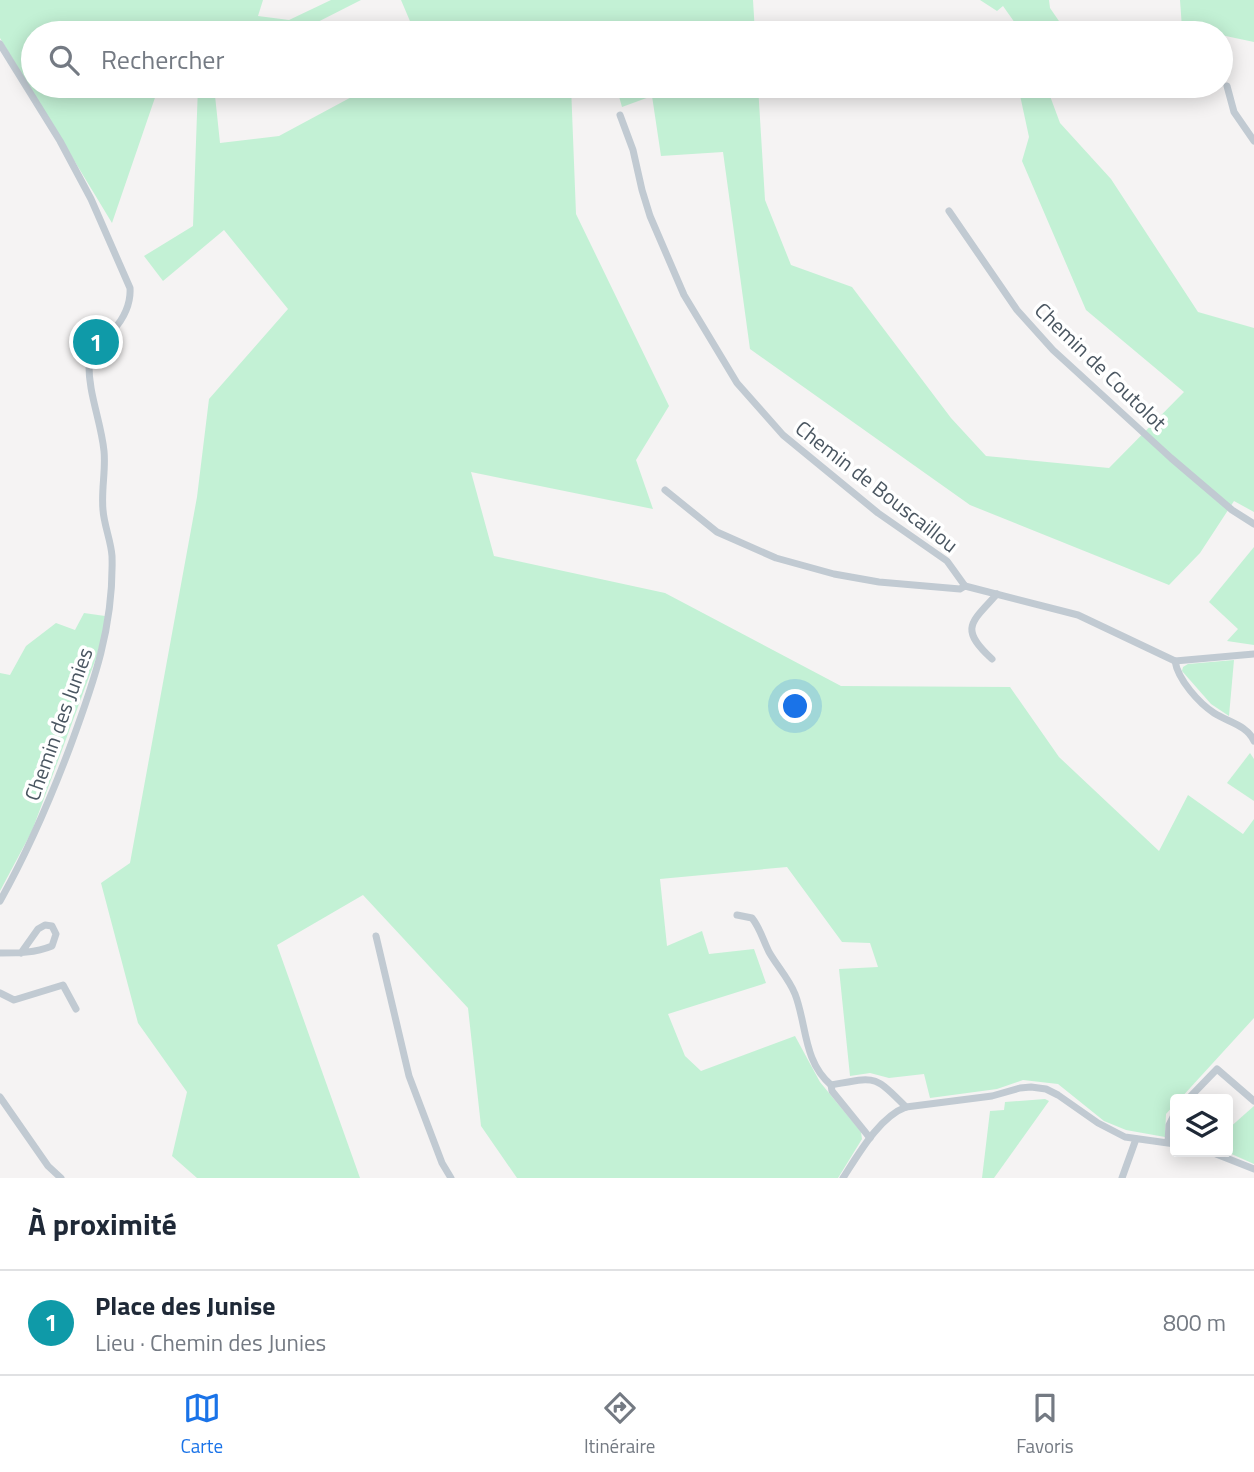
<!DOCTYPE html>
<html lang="fr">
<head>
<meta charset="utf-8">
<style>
	:root { --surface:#fff; --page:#f2f2f3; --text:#1f2937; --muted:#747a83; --line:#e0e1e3; --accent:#1a73e8 }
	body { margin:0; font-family:"Titillium Web",sans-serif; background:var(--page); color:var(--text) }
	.controls { position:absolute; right:21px; bottom:21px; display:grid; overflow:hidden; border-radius:7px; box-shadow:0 4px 18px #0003 }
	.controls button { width:63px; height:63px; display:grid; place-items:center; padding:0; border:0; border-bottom:2px solid var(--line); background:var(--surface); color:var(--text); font:35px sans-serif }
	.you { position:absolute; left:796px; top:707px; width:24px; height:24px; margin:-18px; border:5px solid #fff; border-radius:50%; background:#1a73e8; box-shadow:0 0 0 10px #1a73e833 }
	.badge { display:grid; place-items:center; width:46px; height:46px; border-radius:50%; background:var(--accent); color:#fff; font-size:23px; font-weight:700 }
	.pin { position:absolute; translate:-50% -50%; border:4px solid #fff; box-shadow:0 2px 7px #0006 }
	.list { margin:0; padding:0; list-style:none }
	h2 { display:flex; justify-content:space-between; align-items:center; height:91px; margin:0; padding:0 28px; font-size:30px }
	h2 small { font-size:23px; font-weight:400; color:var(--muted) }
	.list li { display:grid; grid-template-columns:46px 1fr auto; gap:21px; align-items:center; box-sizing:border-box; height:105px; padding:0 28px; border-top:2px solid var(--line) }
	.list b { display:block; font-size:26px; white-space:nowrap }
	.list p { margin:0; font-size:23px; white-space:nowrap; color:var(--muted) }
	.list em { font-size:23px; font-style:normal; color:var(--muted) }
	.icon { flex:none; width:38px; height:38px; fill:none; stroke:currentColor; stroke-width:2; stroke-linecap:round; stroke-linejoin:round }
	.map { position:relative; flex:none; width:1254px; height:1178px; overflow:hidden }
	.search { position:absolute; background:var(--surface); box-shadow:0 4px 18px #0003; left:21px; right:21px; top:21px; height:77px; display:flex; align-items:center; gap:18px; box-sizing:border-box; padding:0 24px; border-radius:38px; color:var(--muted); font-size:26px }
	.sheet { height:196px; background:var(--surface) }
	nav { display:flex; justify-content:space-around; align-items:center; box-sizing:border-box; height:98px; border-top:2px solid var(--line); background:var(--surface); font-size:19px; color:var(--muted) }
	nav a { display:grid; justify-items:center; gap:4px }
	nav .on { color:var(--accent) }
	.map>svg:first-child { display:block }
	.green { fill:#c3f1d5 }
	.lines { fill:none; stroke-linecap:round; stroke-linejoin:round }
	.minor { stroke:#c1cad2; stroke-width:7 }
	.labels { text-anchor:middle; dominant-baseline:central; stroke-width:7; stroke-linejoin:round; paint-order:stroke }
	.street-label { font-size:21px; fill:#4a5661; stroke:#fff }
</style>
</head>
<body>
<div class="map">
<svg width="1254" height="1178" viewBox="0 0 1254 1178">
	<rect width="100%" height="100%" fill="#f5f3f3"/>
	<!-- green -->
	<g class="green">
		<path d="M0,0h263l-5,16 31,4 42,-20h30l-65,33h-111l-6,-4 -2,4h-144v53h126l-47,137 -112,-185z"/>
		<path d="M401,0h352l2,33h-193l-19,-9 4,9h-132z"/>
		<path d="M980,0h69l1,8 11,16 -3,9h-38v-3l-17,-24 -6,5z"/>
		<path d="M1180,0h74v42l-33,-7v-2l-39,-5z"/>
		<path d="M198,86h16l6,57 59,-7 93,-50h199l5,128 93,192 -33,54 17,49 -182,-37 23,84 171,37 176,93 169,1 49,70 100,94 29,-56 55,39 11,-15v199l-74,81h-5v5l-9,10 -1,23 -39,-7 -22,-9 -46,-37 -35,-4 -26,9 -67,9 -6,-24 -35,4 -19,-5 -20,3 -11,-107 39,-2 -8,-24 -28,-1 -55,-75 -127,12 7,67 35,-15 7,23 45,-5 12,34 -98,31 17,42 16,15 94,-35 25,46 41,50 1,7 -24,39h-321l-36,-52 -13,-118 -105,-113 -86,50 83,233h-163l-25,-22 15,-64 -49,-69 -37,-140 29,-20 67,-366 12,-98 79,-90 -64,-79 -61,51 -19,-25 49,-30z"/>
		<path d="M616,86h142l7,114 26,65 61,22 99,131 35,38 123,12 75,-76 -98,-82 -64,-149 7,-24 -11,-51h31l1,10 10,27 51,56 87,133 56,16v184l-20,-11 -34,52 -31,32 -199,-80 -220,-156 -27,-197 -62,4 -9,-60 -30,11z"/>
		<path d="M1254,547v98l-27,-4 11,-12 -29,-27z"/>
		<path d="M84,613l21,3 -3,26 -70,189 -32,60v-218l10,2 16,-29 30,-23 19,7z"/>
		<path d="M1234,660l-5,56 -18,-12 -29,-33 1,-4 5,-3z"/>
		<path d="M1250,753l4,6v42l-27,-18z"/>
		<path d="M1045,1099l4,2 -55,77h-12l8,-67 14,-1 1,-8z"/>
		<path d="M1254,1106v58l-27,-12 1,-23z"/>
	</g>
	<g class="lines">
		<!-- minor -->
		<g class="minor">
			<path d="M0,44l60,97 31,58 39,89c1,15 -6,31 -17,42 -11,13 -23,10 -24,32 -1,31 12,59 15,89 2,19 -3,39 -1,59 1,15 8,31 9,46 2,70 -18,126 -42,191 -20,53 -42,104 -70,154"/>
			<path d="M1227,86l7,26 20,29"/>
			<path d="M620,115l13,35 9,40 8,26 34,79 53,88 46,52 95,78 69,48 18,25"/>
			<path d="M949,211l68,99 36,40 118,108 61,52 22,14"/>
			<path d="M665,490l52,42 59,26 58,16 45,8 81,7 5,-3 113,29 97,46 79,-7"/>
			<path d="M992,659c-34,-31 -20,-37 5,-65"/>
			<path d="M1175,661c3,19 24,42 39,52 14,9 33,12 40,28"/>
			<path d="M737,915l15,3c8,10 11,22 17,34 8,14 20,27 26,42 12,31 8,67 36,91l1,6 38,47"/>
			<path d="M376,936l33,140 33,87 9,15"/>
			<path d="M0,953c18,0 35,0 52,-7l4,-12 -4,-8 -7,-1 -7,4 -17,24"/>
			<path d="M0,993l14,7 49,-15 13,24"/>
			<path d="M831,1085c45,-8 42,-11 75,22"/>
			<path d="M0,1097l48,69 13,12"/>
			<path d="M1188,1099l29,-30 37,32"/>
			<path d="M1168,1142l1,-17 6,-12"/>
			<path d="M1211,1152l43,17"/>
			<path d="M843,1178c15,-23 36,-61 63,-71l86,-11 28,-8 11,-1 15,2 12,6 40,28 27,14 50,7"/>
			<path d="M1122,1178l14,-39"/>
		</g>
	</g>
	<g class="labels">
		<!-- street labels -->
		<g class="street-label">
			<text transform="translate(1101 366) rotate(44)">Chemin de Coutolot</text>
			<text transform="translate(877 486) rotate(38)">Chemin de Bouscaillou</text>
			<text transform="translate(58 724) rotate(-70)">Chemin des Junies</text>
		</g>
	</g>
</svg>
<div class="controls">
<button><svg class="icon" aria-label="layers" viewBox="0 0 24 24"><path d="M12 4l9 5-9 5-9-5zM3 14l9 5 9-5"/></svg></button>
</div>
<div class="you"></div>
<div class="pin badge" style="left:96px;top:342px;background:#0f9aa8">1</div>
<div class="search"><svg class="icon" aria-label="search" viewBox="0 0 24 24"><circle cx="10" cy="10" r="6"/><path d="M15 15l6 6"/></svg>Rechercher</div>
</div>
<section class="sheet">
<h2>À proximité<small></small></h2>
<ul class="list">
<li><span class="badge" style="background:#0f9aa8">1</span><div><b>Place des Junise</b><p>Lieu · Chemin des Junies</p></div><em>800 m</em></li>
</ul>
</section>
<nav>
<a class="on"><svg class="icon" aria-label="map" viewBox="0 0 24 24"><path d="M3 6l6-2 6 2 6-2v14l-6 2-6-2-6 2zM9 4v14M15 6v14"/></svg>Carte</a>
<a><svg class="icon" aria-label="directions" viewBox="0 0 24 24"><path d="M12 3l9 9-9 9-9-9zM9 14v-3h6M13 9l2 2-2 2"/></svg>Itinéraire</a>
<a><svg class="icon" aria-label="saved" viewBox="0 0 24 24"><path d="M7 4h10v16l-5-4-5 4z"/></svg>Favoris</a>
</nav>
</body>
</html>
